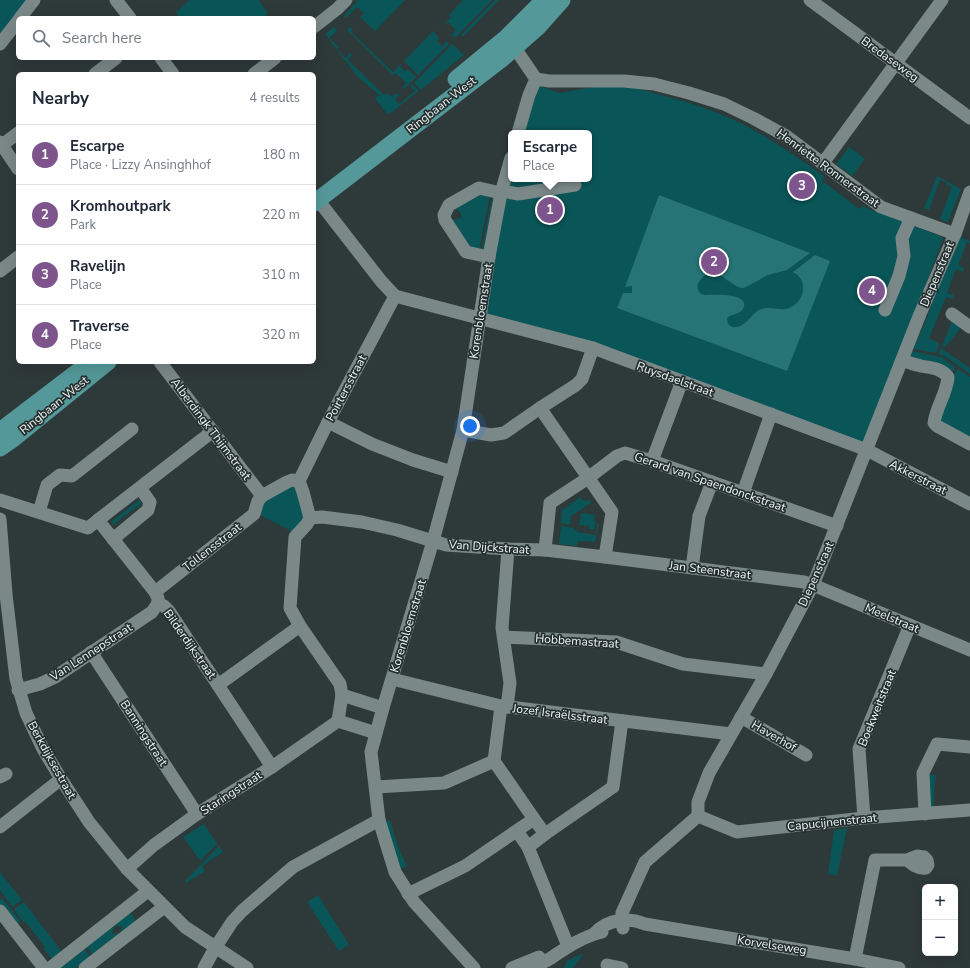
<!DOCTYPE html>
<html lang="en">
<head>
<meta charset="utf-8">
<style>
	:root { --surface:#fff; --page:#f2f2f3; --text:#1f2937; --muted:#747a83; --line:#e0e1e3; --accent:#7d558c }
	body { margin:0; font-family:"Nunito Sans",sans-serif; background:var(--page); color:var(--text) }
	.controls { position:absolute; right:12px; bottom:12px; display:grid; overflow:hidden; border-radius:6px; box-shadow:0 4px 16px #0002 }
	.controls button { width:36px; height:36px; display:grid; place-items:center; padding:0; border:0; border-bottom:1px solid var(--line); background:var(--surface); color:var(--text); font:20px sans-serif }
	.you { position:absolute; left:470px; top:426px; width:14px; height:14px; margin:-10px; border:3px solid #fff; border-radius:50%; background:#1a73e8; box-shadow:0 0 0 6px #1a73e833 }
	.badge { display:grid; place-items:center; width:26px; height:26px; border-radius:50%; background:var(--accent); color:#fff; font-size:13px; font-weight:700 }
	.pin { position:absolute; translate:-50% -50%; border:2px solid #fff; box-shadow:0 1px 4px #0006 }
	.popup { position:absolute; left:508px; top:130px; width:84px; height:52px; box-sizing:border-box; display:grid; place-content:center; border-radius:6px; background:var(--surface); filter:drop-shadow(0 1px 3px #0005); font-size:13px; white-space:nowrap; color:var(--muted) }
	.popup b { font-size:15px; color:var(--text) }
	.popup::after { content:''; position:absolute; left:50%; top:100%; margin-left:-8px; border:8px solid transparent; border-top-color:var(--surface) }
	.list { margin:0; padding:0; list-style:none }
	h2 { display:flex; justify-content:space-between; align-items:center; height:52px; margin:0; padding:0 16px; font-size:17px }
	h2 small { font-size:13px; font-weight:400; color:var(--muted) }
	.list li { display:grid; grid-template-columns:26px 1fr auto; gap:12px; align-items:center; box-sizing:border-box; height:60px; padding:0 16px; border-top:1px solid var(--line) }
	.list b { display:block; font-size:15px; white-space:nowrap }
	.list p { margin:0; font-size:13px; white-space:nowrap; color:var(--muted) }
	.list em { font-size:13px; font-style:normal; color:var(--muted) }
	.icon { flex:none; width:22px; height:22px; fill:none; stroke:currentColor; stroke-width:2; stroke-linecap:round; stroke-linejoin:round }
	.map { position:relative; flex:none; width:970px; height:968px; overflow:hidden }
	.search { position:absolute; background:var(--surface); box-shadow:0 4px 16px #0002; left:16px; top:16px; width:300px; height:44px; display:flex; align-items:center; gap:10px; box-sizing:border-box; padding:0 14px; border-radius:6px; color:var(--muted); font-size:15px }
	.panel { position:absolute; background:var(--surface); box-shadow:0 4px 16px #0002; left:16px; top:72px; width:300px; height:292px; border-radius:6px }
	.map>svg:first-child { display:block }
	.green { fill:#0a5557 }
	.water { fill:#267476 }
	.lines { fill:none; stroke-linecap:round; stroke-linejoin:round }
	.minor { stroke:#7b8888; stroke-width:13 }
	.major { stroke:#549899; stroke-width:17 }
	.labels { text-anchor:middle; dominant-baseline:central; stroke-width:3.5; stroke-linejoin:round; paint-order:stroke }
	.street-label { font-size:12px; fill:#eff6f6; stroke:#242f2f }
</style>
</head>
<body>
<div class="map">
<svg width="970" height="968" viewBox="0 0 970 968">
	<rect width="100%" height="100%" fill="#2e3939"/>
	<!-- green -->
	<g class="green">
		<path d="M0,0h29l-29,39z"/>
		<path d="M190,0h69l9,14 -5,4h-83l-4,-6z"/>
		<path d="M358,0h47l-30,31 -15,-14 4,-4 -7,-6 -11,11 -2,-2z"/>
		<path d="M463,0h29l-37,38 -3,-3 4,-5 -8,-8 -5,4 8,-9 -2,-2z"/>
		<path d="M495,0h4l-36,37 -2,-2z"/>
		<path d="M334,27l3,4 -8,7 10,9 -2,2 9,9 4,-5 2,2 -4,5 36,35 3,-2 5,4 4,-4 3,2 -4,5 4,4 16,-13 -5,-5 2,-2 7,7 -31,24 -13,-17 4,-3 -22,-19 -32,-42z"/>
		<path d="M350,27l3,3 -2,2 42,40 8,-8 1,1 -2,2 5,4 3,-2 8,8 -12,12 -2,-1 4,-5 -10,-10 -3,2 -46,-45z"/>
		<path d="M433,31l6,7 -2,3 5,5 5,-5 2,3 -31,31 -14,-14z"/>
		<path d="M452,44l12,11 -43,35 -7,-7z"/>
		<path d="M616,83c37,10 74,18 109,33 36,15 67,38 99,60l-3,10 3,-4 35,27 4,-3 10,5 22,7 47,19 1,2 -79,207 -379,-133 11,-77 15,-57h78v-46h-68l16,-48 22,8z"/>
		<path d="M849,147l16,12 -13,17 -16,-12z"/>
		<path d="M937,176l24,13 -13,33 -8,-3 12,-32 -6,-2 1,-2 -7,-3 -11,30 -5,-2z"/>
		<path d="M479,192l11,3 -11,55 -11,-2 -16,-28 6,-1 4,-2 -2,-5 -5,-4z"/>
		<path d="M493,194l1,2 -9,52 -4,4z"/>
		<path d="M957,236l13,5v2l-3,-1 -9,23 6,3 -1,4 -7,-3 -9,24 7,2 -2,4 -6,-2 -17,41 11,6 -4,9 -23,-4 11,-24z"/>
		<path d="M953,318l10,7 -15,19h-1l-3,4 -2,-2z"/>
		<path d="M941,348l29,20v6l-24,-17 -7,-3z"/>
		<path d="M912,351l29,6 14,10 -3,6 -43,-14z"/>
		<path d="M958,369l12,8v63l-32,-21 15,-43z"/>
		<path d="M289,486h6l9,33 -11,13 -31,-16 -2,-2v-9z"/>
		<path d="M582,496l-1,4 6,1 1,-3 3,5 -20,13 -1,9 -9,-2 1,-13z"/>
		<path d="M139,500l3,3 -29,22 -2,-3z"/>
		<path d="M581,513l14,2 -1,6h2l-2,9 -5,-1v-3l-10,-1z"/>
		<path d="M597,524h2l-4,18 -17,-1 -1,5 -18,-2 2,-18 13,2v2h3v2l19,3z"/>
		<path d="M928,774l8,1 -2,15v17l-4,1z"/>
		<path d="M390,820l8,27 9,19 -7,3 -15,-47z"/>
		<path d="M204,824l13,20 -17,17 -17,-24z"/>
		<path d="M847,828l-10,48 -9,-2 6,-44z"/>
		<path d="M219,846l4,6 -21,14 3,5 -19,12 -1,-2z"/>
		<path d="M0,872l22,28 -10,7 -12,-17z"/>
		<path d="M318,895l31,50 -10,6 -32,-49z"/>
		<path d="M2,898l18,23 -5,5 -15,-19v-7z"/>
		<path d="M24,902l38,50 -10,7 -9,-11 2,-1 -20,-26 -2,1 -9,-13z"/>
		<path d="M130,912l7,10 -16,12 -1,-1 2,-7h-7l-1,-1z"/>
		<path d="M113,925l1,2 -2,7 7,-1 1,2 -27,20 -7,-9z"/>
		<path d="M84,948l6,9 -14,11h-19z"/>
		<path d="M581,954l2,1 -10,13h-9l3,-7z"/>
	</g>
	<!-- water -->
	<path class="water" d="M659,195l151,58 -23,17 -19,5 -24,13c-15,0 -30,-30 -45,-6 -3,5 -1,9 2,12l4,1c6,0 47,-3 38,14 -3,5 -12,5 -16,9l1,6 4,3c13,2 17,-11 27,-17 10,-5 21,2 30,-2 16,-6 20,-28 4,-36l22,-17 15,6 -43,110 -170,-63 6,-15h9v-7l-7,1z"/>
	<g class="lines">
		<!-- minor -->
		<g class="minor">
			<path d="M116,0l14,18"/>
			<path d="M810,0l160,118"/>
			<path d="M20,18l14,-18"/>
			<path d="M314,27l23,-18 9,-9"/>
			<path d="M510,41l26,38"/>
			<path d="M0,44l18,-23"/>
			<path d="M161,58l12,16"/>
			<path d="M95,74l21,-16"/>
			<path d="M254,74l21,-16"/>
			<path d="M536,79l13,2h75l30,3 35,9 35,11 29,14 33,18 95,71 74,27"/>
			<path d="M518,133l11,-38 7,-16"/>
			<path d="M0,142l18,27"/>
			<path d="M2,145l16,-12"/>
			<path d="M823,163l119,-163"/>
			<path d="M502,191l16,3 57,-9"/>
			<path d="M318,200l63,81 14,15 198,52 274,102 103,54"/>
			<path d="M489,257l-23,-5 -21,-32 -1,-5 5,-10 30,-17 22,5"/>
			<path d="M0,271l18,-14"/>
			<path d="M885,310l14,-34 5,-20 -2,-18 9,-20"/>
			<path d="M952,314l18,13"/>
			<path d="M902,360c6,2 13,5 19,6 10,2 20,2 27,11 -1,16 -12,30 -14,46l3,3 33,18"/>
			<path d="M160,362l102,134"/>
			<path d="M540,408l72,104 -7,45"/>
			<path d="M328,422l44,22 41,16 39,12"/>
			<path d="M463,430l28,5 13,-2 36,-25 36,-23 6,-6 11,-31"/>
			<path d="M652,461l30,-80"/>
			<path d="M299,481l29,-59 67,-126"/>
			<path d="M743,493l28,-79"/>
			<path d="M0,500l88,28 10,-8 57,72 3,6v5"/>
			<path d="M39,512l8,-27 13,-10 12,1 60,-47"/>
			<path d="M310,518l-3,6 -12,13 -5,71 10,18 40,58 2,11 41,13"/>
			<path d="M310,518l12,-1 40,5 35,8 49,15 62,4 37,1"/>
			<path d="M0,519l6,75 10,85 10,34 17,36 18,30 28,43 38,47 58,58 62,41"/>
			<path d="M98,520l115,-89"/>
			<path d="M837,526l-185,-65 -27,-8 -8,3 -29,22 -38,25 -5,47 60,7 199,25 9,3 157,65"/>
			<path d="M113,539l35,-29 2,-8 -10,-14"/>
			<path d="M692,568l7,-52 13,-34"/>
			<path d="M155,592l99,-78 4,-13 4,-5 25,-14 5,-2 7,1 4,11 7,26"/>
			<path d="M158,603l6,3 5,5 103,156"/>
			<path d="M504,637l112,5 67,22 83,10"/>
			<path d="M91,652l106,162"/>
			<path d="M392,679l109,27 230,28"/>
			<path d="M218,685l82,-59"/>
			<path d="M18,690l22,-6 15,-7 97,-65 6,-9"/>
			<path d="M501,706l-7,55 40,58"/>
			<path d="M507,707l3,-24 -8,-55 6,-79"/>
			<path d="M741,717l65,38"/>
			<path d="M338,721l38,12"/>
			<path d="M0,777l6,-3"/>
			<path d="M376,787l68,-4 50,-22"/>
			<path d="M925,814l-2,-41 14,-29 33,3"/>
			<path d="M698,816l39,16 127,-14 106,-8"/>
			<path d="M864,818l-5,-69 51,-124"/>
			<path d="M0,827l61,-48"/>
			<path d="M545,834l68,-47 9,-66"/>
			<path d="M528,847l40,99"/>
			<path d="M127,869l27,-24 43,-31 75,-47 66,-46 4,-26"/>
			<path d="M408,894l57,-28 69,-47 11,15 -17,13 -11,-16"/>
			<path d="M0,911l44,57"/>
			<path d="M623,928l-1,-15 23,-51 53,-46v-14l11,-29 57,-99 47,-89 107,-271 35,-80 15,-42"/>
			<path d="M594,934c13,-15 33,-17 51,-10l210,35 44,9"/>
			<path d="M855,959l20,-99h32l10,-4 7,1 3,3 1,5 -2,3c-8,1 -13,-3 -19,-8"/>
			<path d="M607,965l15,3"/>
			<path d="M50,968l98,-77"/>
			<path d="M85,968l79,-61"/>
			<path d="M204,968l11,-20 17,-26 10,-11 51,-44 86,-47"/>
			<path d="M474,968l-60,-66 -19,-30 -16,-52 -8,-68 12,-44 50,-167 30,-111 26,-173 12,-64 10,-35"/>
			<path d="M512,968l27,-11"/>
			<path d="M531,968c6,-3 14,-6 20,-10 16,-11 31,-21 51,-26"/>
		</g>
		<!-- major -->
		<g class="major">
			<path d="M456,79l51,-42 37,-37"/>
			<path d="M314,203l189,-145 34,-30 25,-28"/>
			<path d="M0,431l85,-65"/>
			<path d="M0,448l13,-9 95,-77"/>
		</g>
	</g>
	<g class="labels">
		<!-- street labels -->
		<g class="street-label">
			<text transform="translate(890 59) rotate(36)">Bredaseweg</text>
			<text transform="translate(441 105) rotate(-38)">Ringbaan-West</text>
			<text transform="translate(828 168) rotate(36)">Henriette Ronnerstraat</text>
			<text transform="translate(937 274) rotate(-67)">Diepenstraat</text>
			<text transform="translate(481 311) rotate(-81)">Korenbloemstraat</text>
			<text transform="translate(675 379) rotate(20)">Ruysdaelstraat</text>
			<text transform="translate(346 388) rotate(-62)">Poirtersstraat</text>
			<text transform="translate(54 405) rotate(-39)">Ringbaan-West</text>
			<text transform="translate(211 429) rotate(53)">Alberdingk Thijmstraat</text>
			<text transform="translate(918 477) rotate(27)">Akkerstraat</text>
			<text transform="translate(710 482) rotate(19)">Gerard van Spaendonckstraat</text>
			<text transform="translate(212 547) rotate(-38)">Tollensstraat</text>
			<text transform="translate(489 547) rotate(4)">Van Dijckstraat</text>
			<text transform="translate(710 570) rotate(7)">Jan Steenstraat</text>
			<text transform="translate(816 574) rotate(-66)">Diepenstraat</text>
			<text transform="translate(892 618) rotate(23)">Meelstraat</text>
			<text transform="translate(408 626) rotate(-73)">Korenbloemstraat</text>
			<text transform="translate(577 641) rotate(4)">Hobbemastraat</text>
			<text transform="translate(190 644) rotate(55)">Bilderdijkstraat</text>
			<text transform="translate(91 652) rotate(-33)">Van Lennepstraat</text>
			<text transform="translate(877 708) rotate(-68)">Boekweitstraat</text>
			<text transform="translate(560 714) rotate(7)">Jozef Israëlsstraat</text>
			<text transform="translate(144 733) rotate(57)">Banningstraat</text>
			<text transform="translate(774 736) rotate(30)">Haverhof</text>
			<text transform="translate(52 760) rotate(61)">Berkdijksestraat</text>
			<text transform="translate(231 793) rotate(-33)">Staringstraat</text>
			<text transform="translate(832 822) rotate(-6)">Capucijnenstraat</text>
			<text transform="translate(772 945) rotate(9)">Korvelseweg</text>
		</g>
	</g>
</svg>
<div class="controls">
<button>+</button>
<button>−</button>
</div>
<div class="you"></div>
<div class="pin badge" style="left:550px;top:210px">1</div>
<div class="popup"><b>Escarpe</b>Place</div>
<div class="pin badge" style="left:714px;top:262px">2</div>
<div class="pin badge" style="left:802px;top:186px">3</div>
<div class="pin badge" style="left:872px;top:291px">4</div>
<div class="search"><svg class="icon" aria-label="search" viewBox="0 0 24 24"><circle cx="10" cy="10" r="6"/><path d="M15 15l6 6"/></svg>Search here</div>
<section class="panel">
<h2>Nearby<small>4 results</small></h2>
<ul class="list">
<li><span class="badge">1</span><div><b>Escarpe</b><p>Place · Lizzy Ansinghhof</p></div><em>180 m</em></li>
<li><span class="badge">2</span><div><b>Kromhoutpark</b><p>Park</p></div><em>220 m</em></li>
<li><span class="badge">3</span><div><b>Ravelijn</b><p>Place</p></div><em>310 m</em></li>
<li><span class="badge">4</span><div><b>Traverse</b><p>Place</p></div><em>320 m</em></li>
</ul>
</section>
</div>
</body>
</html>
